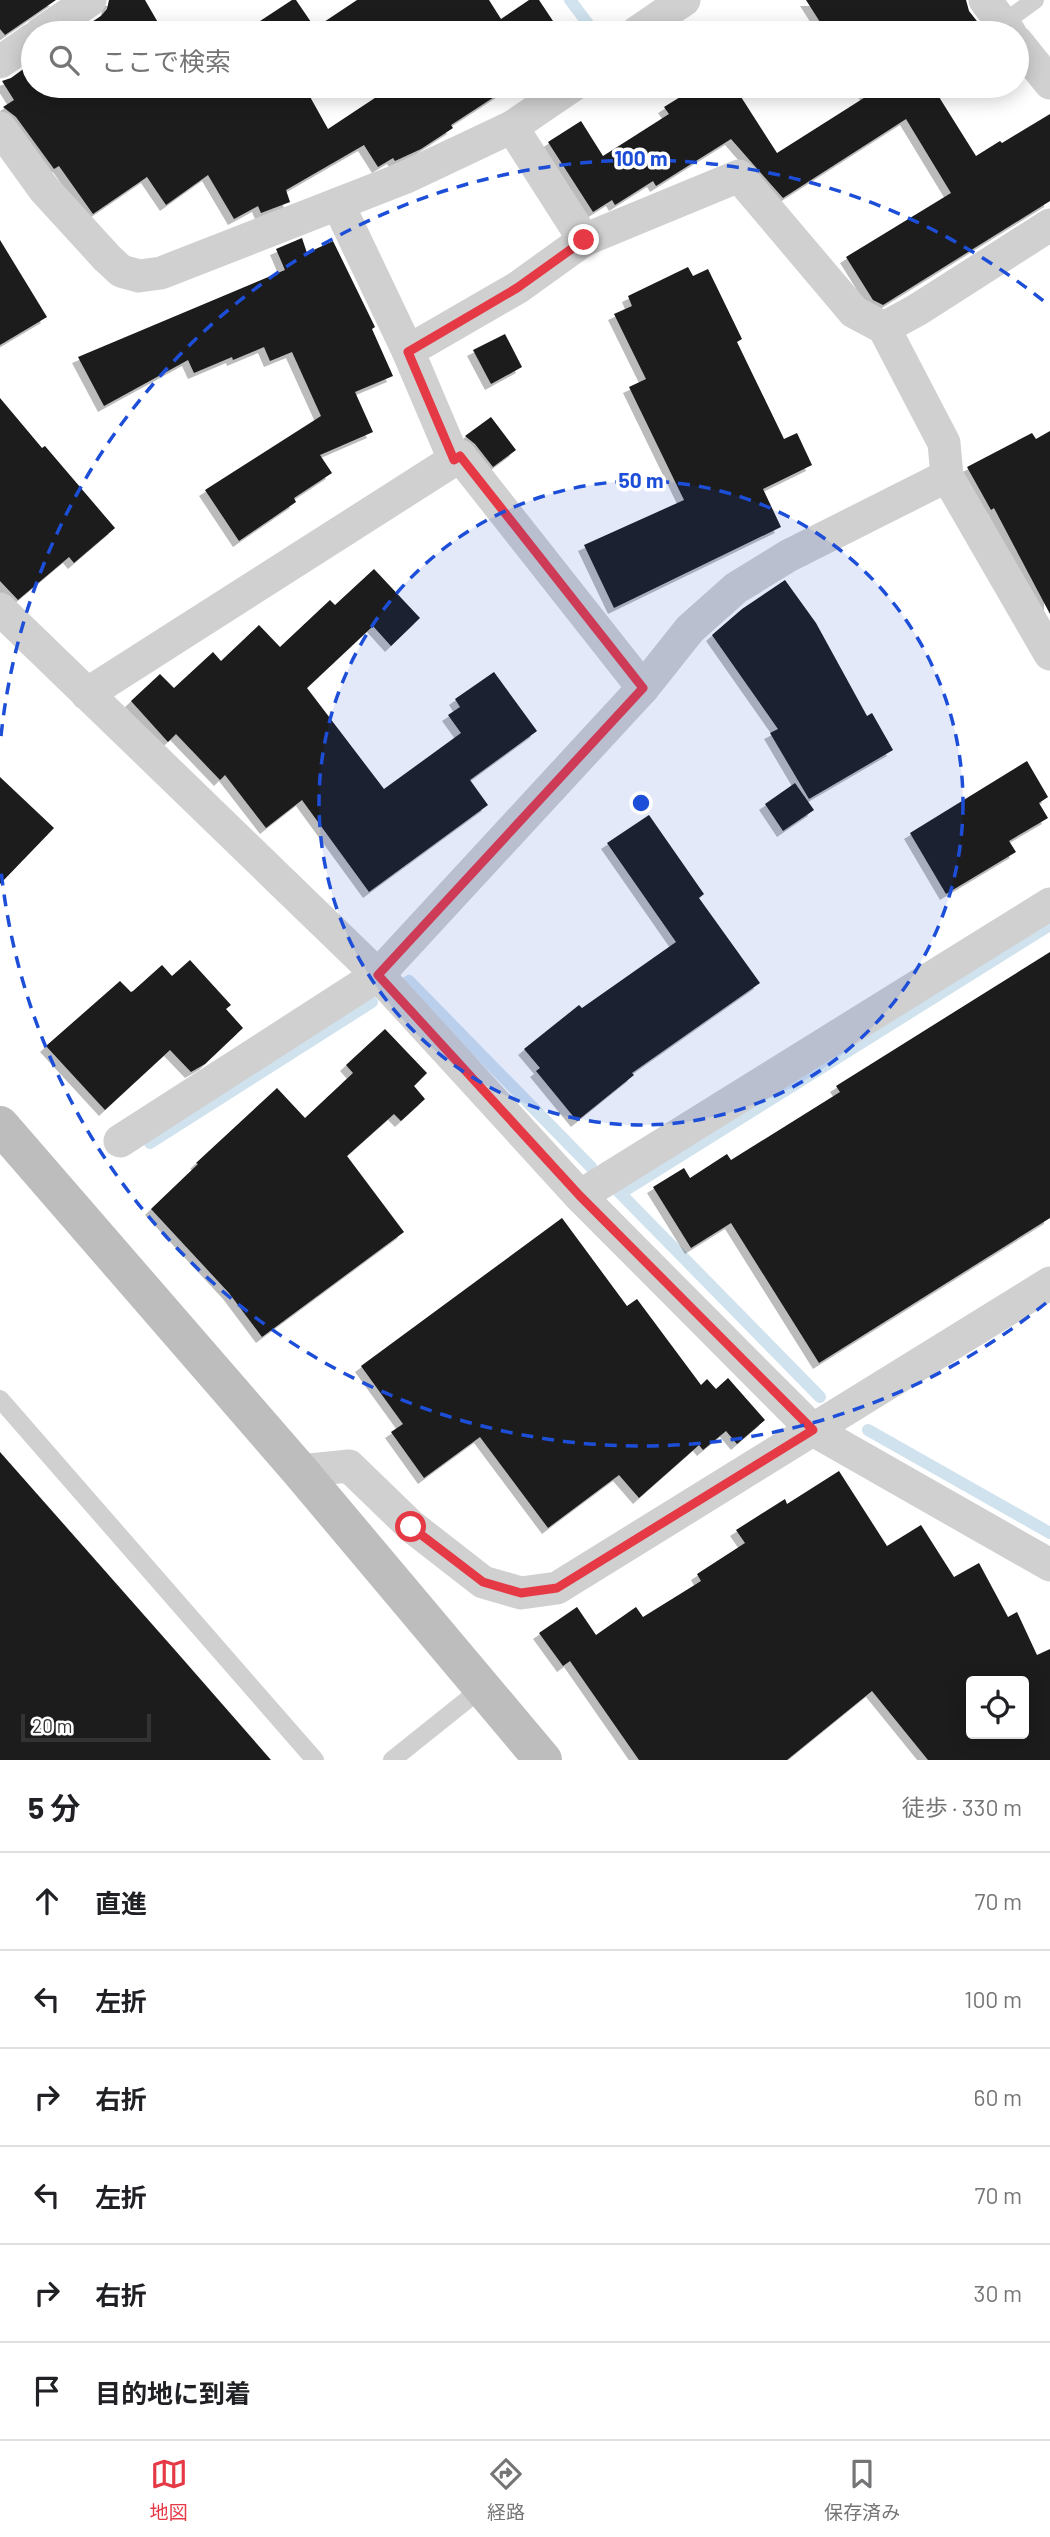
<!DOCTYPE html>
<html lang="ja">
<head>
<meta charset="utf-8">
<style>
	:root { --surface:#fff; --page:#f2f2f2; --text:#202124; --muted:#757577; --line:#e0e0e0; --accent:#e63946 }
	body { margin:0; font-family:Barlow,"Noto Sans JP",sans-serif; background:var(--page); color:var(--text) }
	.controls { position:absolute; right:21px; bottom:21px; display:grid; overflow:hidden; border-radius:7px; box-shadow:0 4px 18px #0003 }
	.controls button { width:63px; height:63px; display:grid; place-items:center; padding:0; border:0; border-bottom:2px solid var(--line); background:var(--surface); color:var(--text); font:35px sans-serif }
	.scale { position:absolute; left:21px; bottom:18px; width:130px; box-sizing:border-box; padding-left:7px; border:4px solid #333; border-top:0; font-size:19px; line-height:24px; white-space:nowrap; color:#333; -webkit-text-stroke:5px #fff; paint-order:stroke }
	.stop { position:absolute; width:21px; height:21px; margin:-16px; border:5px solid #e63946; border-radius:50%; background:#fff }
	.stop.end { background:#e63946; border-color:#fff; box-shadow:0 2px 7px #0008 }
	.list { margin:0; padding:0; list-style:none }
	h2 { display:flex; justify-content:space-between; align-items:center; height:91px; margin:0; padding:0 28px; font-size:30px }
	h2 small { font-size:23px; font-weight:400; color:var(--muted) }
	.list li { display:grid; grid-template-columns:46px 1fr auto; gap:21px; align-items:center; box-sizing:border-box; height:98px; padding:0 28px; border-top:2px solid var(--line) }
	.list b { display:block; font-size:26px; white-space:nowrap }
	.list em { font-size:23px; font-style:normal; color:var(--muted) }
	.icon { flex:none; width:38px; height:38px; fill:none; stroke:currentColor; stroke-width:2; stroke-linecap:round; stroke-linejoin:round }
	.map { position:relative; flex:none; width:1050px; height:1760px; overflow:hidden }
	.search { position:absolute; background:var(--surface); box-shadow:0 4px 18px #0003; left:21px; right:21px; top:21px; height:77px; display:flex; align-items:center; gap:18px; box-sizing:border-box; padding:0 24px; border-radius:38px; color:var(--muted); font-size:26px }
	.sheet { height:679px; background:var(--surface) }
	nav { display:flex; justify-content:space-around; align-items:center; box-sizing:border-box; height:98px; border-top:2px solid var(--line); background:var(--surface); font-size:19px; color:var(--muted) }
	nav a { display:grid; justify-items:center; gap:4px }
	nav .on { color:var(--accent) }
	.map>svg:first-child { display:block }
	.lines { fill:none; stroke-linecap:round; stroke-linejoin:round }
	.stream { stroke:#cfe2ee; stroke-width:12 }
	.building { fill:#1a1a1a; fill-rule:evenodd; filter:url(#shadow) }
	.lane { stroke:#d0d0d0; stroke-width:18 }
	.street { stroke:#d0d0d0; stroke-width:33 }
	.secondary { stroke:#bdbdbd; stroke-width:38 }
	.route { stroke:#e63946; stroke-width:9 }
	.ring { fill:none; stroke:#1d4ed8; stroke-width:3.5; stroke-dasharray:12 9 }
	.centre { fill:#1d4ed8; stroke:#fff; stroke-width:3.5 }
	.ring-label { font-size:21px; text-anchor:middle; font-weight:bold; fill:#1d4ed8; stroke:#fff; stroke-width:7; stroke-linejoin:round; paint-order:stroke }
</style>
</head>
<body>
<div class="map">
<svg width="1050" height="1760" viewBox="0 0 1050 1760">
	<defs>
		<filter id="shadow"><feDropShadow dx="-6" dy="6" stdDeviation="0" flood-color="#0004"/></filter>
	</defs>
	<rect width="100%" height="100%" fill="#fff"/>
	<g class="lines">
		<!-- stream -->
		<g class="stream">
			<path d="M570,0l25,33"/>
			<path d="M406,983l3,-2 182,186"/>
			<path d="M150,1143l222,-141"/>
			<path d="M617,1190l203,207"/>
			<path d="M621,1193l429,-268"/>
			<path d="M868,1430l182,103"/>
		</g>
	</g>
	<!-- building -->
	<g class="building">
		<path d="M0,0h56l-51,35 -5,-6z"/>
		<path d="M109,0h36l19,33h-89l26,-17 6,-7z"/>
		<path d="M292,0h4l19,28 42,-28h132l12,19 28,-19h10l22,33h-319z"/>
		<path d="M806,0h160l3,11 11,14 -12,8h-141z"/>
		<path d="M33,62v24h271l24,43 65,-43h118l-60,39 2,3 -32,21 -26,12 -2,-3 -15,9 -14,-22 -78,45 4,12 -29,11 -3,-7 -24,13 -26,-44 -42,30 -19,-28 -54,37 -34,-48 -5,3 -38,-52 -13,-10 11,-7 -12,-19 9,-3z"/>
		<path d="M698,86h36l43,67 90,-57 -6,-10h96l-18,11 37,59 24,-15 2,2 48,-29v87l-167,104 -10,-5 -27,-43 105,-64 -45,-74 -123,79 -52,-59 -75,47 -3,-5 -38,24 -3,-5 -19,12 -45,-70 33,-21 22,35 66,-42 -5,-7z"/>
		<path d="M302,238l5,15 26,-12 42,86 -3,2 21,47 -38,16 18,40 -53,23 12,18 -38,25 2,4 -57,39 -34,-51 116,-74 -29,-64 -22,9 -6,-14 -31,13 -1,-3 -38,16 -6,-13 -84,46 -26,-49 207,-87 -9,-21z"/>
		<path d="M0,240l47,77 -47,28z"/>
		<path d="M688,267l5,9 15,-7 34,70 -5,3 47,97 13,-6 15,32 -49,24 18,38 -167,81 -30,-63 100,-45 -55,-113 17,-8 -32,-65 18,-8 -4,-10z"/>
		<path d="M505,334l17,33 -31,17 -18,-34z"/>
		<path d="M0,398l42,50 3,-2 70,82 -41,35 -5,-6 -51,43 -18,-19z"/>
		<path d="M491,417l25,33 -23,17 -18,-23 -10,-8z"/>
		<path d="M1050,431v183l-56,-106 -3,2 -24,-43 65,-34 4,6z"/>
		<path d="M374,569l46,49 -29,28 -18,-20 -66,62 77,101 77,-56 -13,-18 12,-8 -5,-8 39,-27 43,59 -67,49 18,25 -119,87 -67,-92 -36,28 -41,-53 -5,5 -44,-46 -8,8 -37,-41 29,-27 14,14 39,-36 8,9 38,-36 21,22 50,-47 5,5z"/>
		<path d="M785,580l31,43 51,93 5,-3 21,37 -84,49 -39,-66 8,-4 -66,-94 30,-26z"/>
		<path d="M1027,761l21,36 -9,6 9,15 -39,23 7,11 -70,42 -36,-61z"/>
		<path d="M0,777l54,51 -54,56z"/>
		<path d="M795,783l19,27 -31,21 -18,-27z"/>
		<path d="M649,815l55,79 -5,4 61,85 -128,90 2,2 -57,46 -41,-50 4,-3 -16,-19 55,-44 3,3 94,-66 -69,-99z"/>
		<path d="M1050,952v266l-231,145 -88,-140 -40,25 -38,-61 31,-19 6,10 37,-24 4,6 109,-68 -4,-6z"/>
		<path d="M190,960l41,45 -5,4 17,19 -38,36 -14,8 -21,-22 -65,60 -59,-64 74,-65 11,11 2,-1 29,-26 10,11z"/>
		<path d="M385,1029l42,44 -13,13 11,13 -24,22 -7,-7 -47,42 57,76 -142,105 -33,-44 -78,-84 47,-45 -2,-1 81,-75 28,30 48,-45 -7,-8z"/>
		<path d="M562,1218l65,88 10,-7 64,86 6,-6 9,10 12,-11 37,42 -28,24 -11,-13 -23,19 -4,-5 -60,53 -20,-23 -71,53 -68,-91 -56,41 -33,-46 12,-8 -42,-58z"/>
		<path d="M0,1452l174,197 97,111h-271z"/>
		<path d="M839,1471l48,75 34,-21 33,52 25,-14 29,54 9,-5 20,43 13,-6v111h-122l-56,-69 -85,69h-148l-69,-99 -7,5 -24,-33 38,-26 19,28 40,-28 7,10 58,-36 -4,-7 48,-31 -9,-13 49,-31 2,5zM971,1681h53v53h-53z"/>
	</g>
	<g class="lines">
		<!-- lane -->
		<g class="lane">
			<path d="M1002,24l33,-24"/>
			<path d="M0,1399l315,361"/>
			<path d="M392,1760l90,-72"/>
		</g>
		<!-- street -->
		<g class="street">
			<path d="M985,0l25,33"/>
			<path d="M41,33l49,-33"/>
			<path d="M636,33l48,-33"/>
			<path d="M1017,42l33,41"/>
			<path d="M0,62l33,-23"/>
			<path d="M512,127l72,113 155,-64 115,136 30,16 33,-18 133,-85"/>
			<path d="M0,128l44,61 63,69 14,13 18,5 22,-3 243,-95 108,-51 60,-41"/>
			<path d="M338,204l70,147 46,108"/>
			<path d="M884,328l60,115 3,33"/>
			<path d="M408,351l109,-63 67,-48"/>
			<path d="M0,609l378,366 202,221 233,234 237,135"/>
			<path d="M87,694l373,-238 183,232"/>
			<path d="M120,1141l258,-166 265,-287 47,-59 46,-41 52,-32 159,-80 103,178"/>
			<path d="M580,1196l470,-292"/>
			<path d="M300,1471l49,-5 62,60 72,56 38,11 36,-5 493,-305"/>
		</g>
		<!-- secondary -->
		<path class="secondary" d="M0,1125l300,346 243,289"/>
	</g>
	<g class="lines">
		<!-- route -->
		<path class="route" d="M411,1527l72,55 38,11 36,-5 256,-158 -233,-234 -202,-221 265,-287 -183,-232 -6,4 -46,-108 109,-64 67,-48"/>
	</g>
	<!-- distance rings -->
	<circle cx="641" cy="803" r="322" fill="#1d4ed8" fill-opacity=".12"/>
	<g class="ring">
		<circle cx="641" cy="803" r="322"/>
		<path d="M1046 1303A644 644 0 0 1 1 870M1 736A644 644 0 0 1 1046 303"/>
	</g>
	<circle cx="641" cy="803" r="10" class="centre"/>
	<g class="ring-label">
		<text x="641" y="166">100 m</text>
		<text x="641" y="488">50 m</text>
	</g>
</svg>
<div class="controls">
<button><svg class="icon" aria-label="locate" viewBox="0 0 24 24"><circle cx="12" cy="12" r="6"/><path d="M12 2v4M12 18v4M2 12h4M18 12h4"/></svg></button>
</div>
<div class="scale">20 m</div>
<div class="stop" style="left:411px;top:1527px"></div>
<div class="stop end" style="left:584px;top:240px"></div>
<div class="search"><svg class="icon" aria-label="search" viewBox="0 0 24 24"><circle cx="10" cy="10" r="6"/><path d="M15 15l6 6"/></svg>ここで検索</div>
</div>
<section class="sheet">
<h2>5 分<small>徒歩 · 330 m</small></h2>
<ul class="list">
<li><svg class="icon" aria-label="ahead" viewBox="0 0 24 24"><path d="M12 20V5M6 11l6-6 6 6"/></svg><div><b>直進</b></div><em>70 m</em></li>
<li><svg class="icon" aria-label="left" viewBox="0 0 24 24"><path d="M17 20v-9H6M10 6l-5 5 5 5"/></svg><div><b>左折</b></div><em>100 m</em></li>
<li><svg class="icon" aria-label="right" viewBox="0 0 24 24"><path d="M7 20v-9h11M14 6l5 5-5 5"/></svg><div><b>右折</b></div><em>60 m</em></li>
<li><svg class="icon" aria-label="left" viewBox="0 0 24 24"><path d="M17 20v-9H6M10 6l-5 5 5 5"/></svg><div><b>左折</b></div><em>70 m</em></li>
<li><svg class="icon" aria-label="right" viewBox="0 0 24 24"><path d="M7 20v-9h11M14 6l5 5-5 5"/></svg><div><b>右折</b></div><em>30 m</em></li>
<li><svg class="icon" aria-label="arrive" viewBox="0 0 24 24"><path d="M6 21V4h12l-3 4 3 4H6"/></svg><div><b>目的地に到着</b></div></li>
</ul>
</section>
<nav>
<a class="on"><svg class="icon" aria-label="map" viewBox="0 0 24 24"><path d="M3 6l6-2 6 2 6-2v14l-6 2-6-2-6 2zM9 4v14M15 6v14"/></svg>地図</a>
<a><svg class="icon" aria-label="directions" viewBox="0 0 24 24"><path d="M12 3l9 9-9 9-9-9zM9 14v-3h6M13 9l2 2-2 2"/></svg>経路</a>
<a><svg class="icon" aria-label="saved" viewBox="0 0 24 24"><path d="M7 4h10v16l-5-4-5 4z"/></svg>保存済み</a>
</nav>
</body>
</html>
